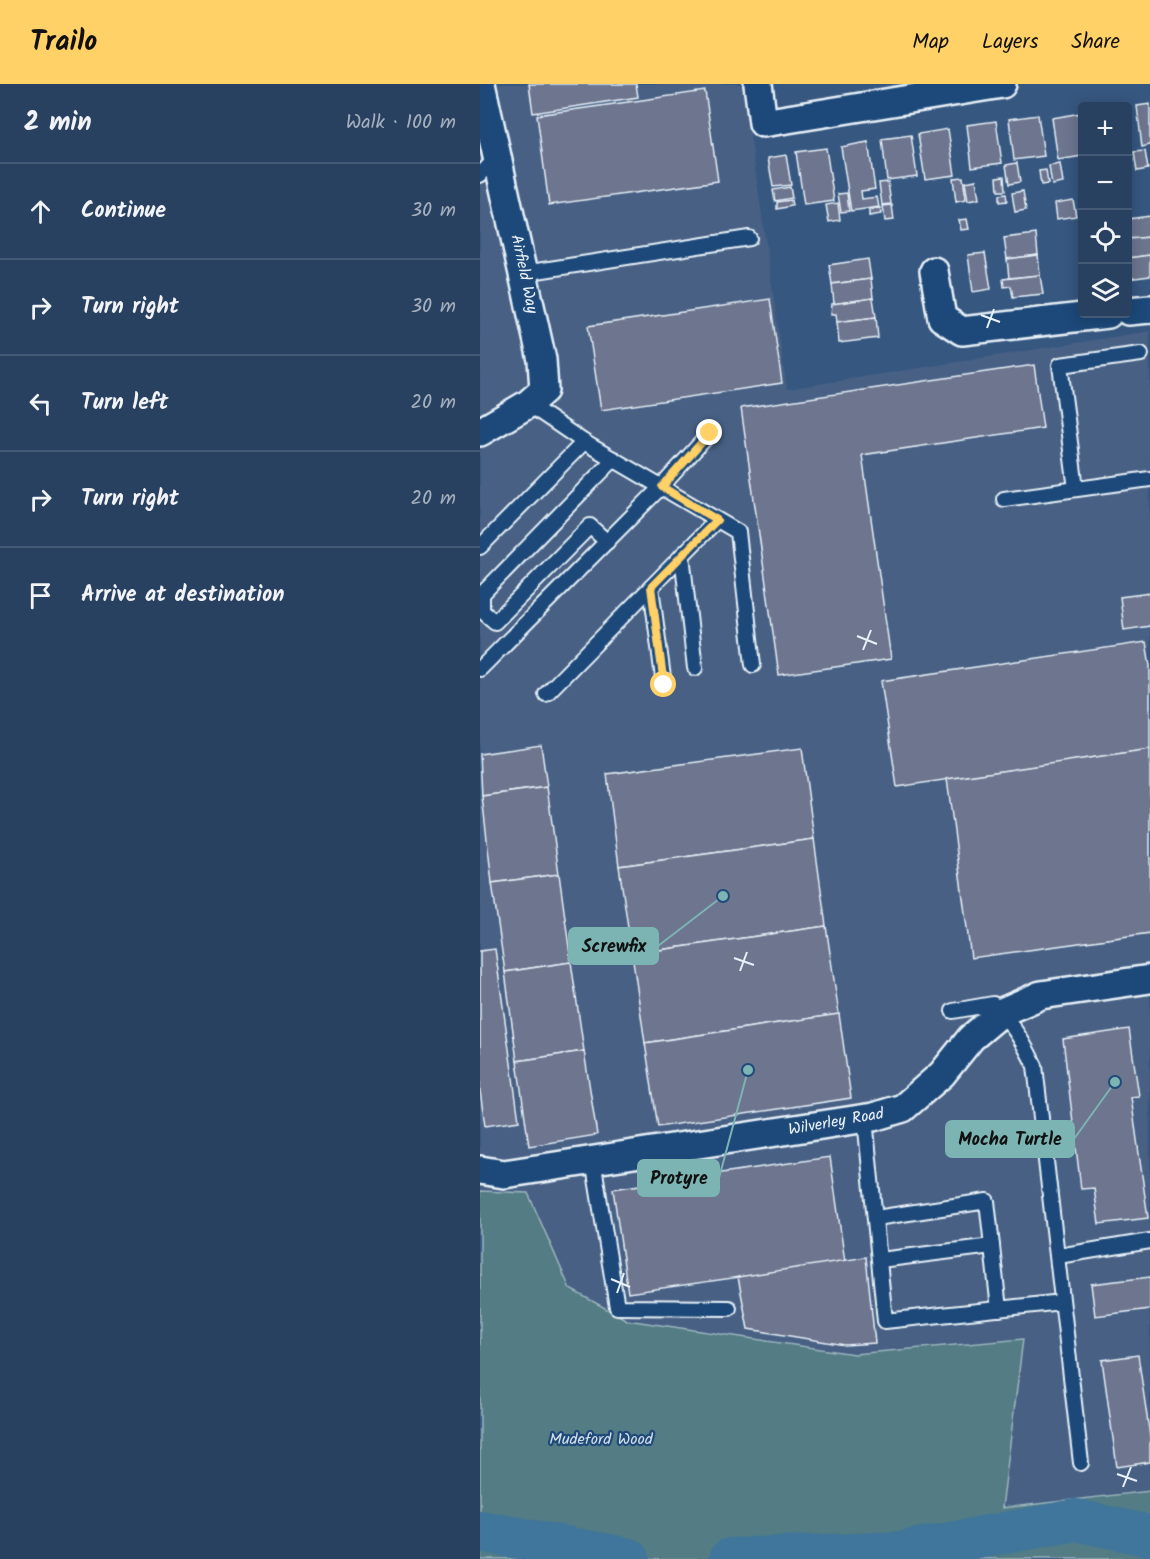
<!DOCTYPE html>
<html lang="en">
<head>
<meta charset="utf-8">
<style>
	:root { --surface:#284160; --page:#304866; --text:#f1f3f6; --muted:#a5afbd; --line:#445a75; --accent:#ffd166 }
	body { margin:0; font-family:Kalam,sans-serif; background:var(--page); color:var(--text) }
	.controls { position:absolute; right:18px; top:18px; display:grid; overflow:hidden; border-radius:6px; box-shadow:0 3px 15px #0003 }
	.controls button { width:54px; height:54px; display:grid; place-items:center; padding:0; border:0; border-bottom:2px solid var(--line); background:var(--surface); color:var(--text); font:30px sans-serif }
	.stop { position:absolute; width:18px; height:18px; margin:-14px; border:4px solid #ffd166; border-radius:50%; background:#fff }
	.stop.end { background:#ffd166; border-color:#fff; box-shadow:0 2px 6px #0008 }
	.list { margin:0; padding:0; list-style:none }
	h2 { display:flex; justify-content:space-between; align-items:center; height:78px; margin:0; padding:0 24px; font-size:26px }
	h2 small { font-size:20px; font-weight:400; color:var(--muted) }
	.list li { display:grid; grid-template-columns:39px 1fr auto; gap:18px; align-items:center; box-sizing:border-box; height:96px; padding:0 24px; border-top:2px solid var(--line) }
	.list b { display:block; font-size:22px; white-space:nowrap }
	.list em { font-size:20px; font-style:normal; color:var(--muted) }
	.icon { flex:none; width:33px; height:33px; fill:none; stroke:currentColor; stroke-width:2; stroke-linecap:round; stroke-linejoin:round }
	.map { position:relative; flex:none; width:670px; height:1475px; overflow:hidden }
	header { display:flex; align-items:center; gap:36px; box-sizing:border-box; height:84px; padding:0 30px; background:var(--accent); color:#111 }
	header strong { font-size:28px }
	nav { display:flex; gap:33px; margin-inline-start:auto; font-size:21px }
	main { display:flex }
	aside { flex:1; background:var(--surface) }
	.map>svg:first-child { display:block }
	.built { fill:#466084 }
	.green { fill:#527c84; stroke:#9db6be; stroke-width:1.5 }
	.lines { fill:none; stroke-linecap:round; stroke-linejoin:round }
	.river { stroke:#3f769b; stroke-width:42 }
	.building { fill:#6d758f; stroke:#e8f1f8; stroke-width:1.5 }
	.lane-casing { stroke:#e8f1f8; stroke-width:18 }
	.street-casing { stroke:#e8f1f8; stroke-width:32 }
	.lane { stroke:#1f4a7a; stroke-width:14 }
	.street { stroke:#1f4a7a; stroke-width:27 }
	.route { stroke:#ffd166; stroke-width:8 }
	.ticks { fill:none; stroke:#e8f1f8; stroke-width:2 }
	.labels { text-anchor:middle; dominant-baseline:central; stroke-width:4.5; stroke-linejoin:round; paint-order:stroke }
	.street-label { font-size:16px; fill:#e8f1f8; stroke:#1f4a7a }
	.park-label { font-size:16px; fill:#d2dfe7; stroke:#1f4a7a }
	.leader { fill:none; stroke:#7cb4b3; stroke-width:2 }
	.callout-dot { fill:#7cb4b3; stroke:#1f4a7a; stroke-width:2 }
	.callout { fill:#7cb4b3; stroke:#7cb4b3; stroke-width:2 }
	.callout-label { font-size:18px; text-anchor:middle; font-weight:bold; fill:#111 }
</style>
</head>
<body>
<header>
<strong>Trailo</strong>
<nav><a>Map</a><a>Layers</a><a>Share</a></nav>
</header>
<main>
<aside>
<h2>2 min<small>Walk · 100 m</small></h2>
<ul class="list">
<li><svg class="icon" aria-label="ahead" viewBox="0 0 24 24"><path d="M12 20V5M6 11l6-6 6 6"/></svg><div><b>Continue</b></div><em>30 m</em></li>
<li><svg class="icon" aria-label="right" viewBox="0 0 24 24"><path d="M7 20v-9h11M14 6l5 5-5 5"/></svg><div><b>Turn right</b></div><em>30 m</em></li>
<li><svg class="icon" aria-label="left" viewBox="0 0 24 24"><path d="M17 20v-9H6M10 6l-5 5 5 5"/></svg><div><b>Turn left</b></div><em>20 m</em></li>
<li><svg class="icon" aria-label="right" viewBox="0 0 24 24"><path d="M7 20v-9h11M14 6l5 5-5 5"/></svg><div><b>Turn right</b></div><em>20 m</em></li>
<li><svg class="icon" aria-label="arrive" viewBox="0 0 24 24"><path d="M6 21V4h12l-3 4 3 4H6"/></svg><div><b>Arrive at destination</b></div></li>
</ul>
</aside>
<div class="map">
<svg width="670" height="1475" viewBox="0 0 670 1475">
	<rect width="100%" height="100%" fill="#365780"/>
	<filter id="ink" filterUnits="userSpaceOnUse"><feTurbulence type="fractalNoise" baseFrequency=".0167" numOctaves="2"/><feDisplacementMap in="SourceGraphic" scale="12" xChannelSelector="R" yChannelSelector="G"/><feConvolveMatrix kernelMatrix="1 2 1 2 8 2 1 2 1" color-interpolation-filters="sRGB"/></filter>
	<g filter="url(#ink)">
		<!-- built -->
		<path class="built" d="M0,0h263l44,305 363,-58v1160l-148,17 21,-168 -169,14 -227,-34 -57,-31 -42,-96 -48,-2z"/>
		<!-- green -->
		<path class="green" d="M0,1107l48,2 42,96 57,31 227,34 169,-15 -21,169 148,-17v68h-670z"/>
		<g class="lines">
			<!-- river -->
			<g class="river">
				<path d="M0,1447l149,28"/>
				<path d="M250,1475l172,-7 174,-32 74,16"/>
			</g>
		</g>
		<!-- building -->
		<g class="building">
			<path d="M49,0h107l2,13 -105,16z"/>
			<path d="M225,7l13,90 -169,24 -12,-90z"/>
			<path d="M670,20v41l-8,2 -5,-41z"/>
			<path d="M601,29l1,43 -24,4 -6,-42z"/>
			<path d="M558,31l6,41 -30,4 -5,-41z"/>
			<path d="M516,37l6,42 -30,4 -5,-42z"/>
			<path d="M468,45l7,46 -30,4 -7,-45z"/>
			<path d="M431,51l6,41 -30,4 -5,-41z"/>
			<path d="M388,58l7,47 -14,2 1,8 15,-2 2,10 -28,4 -10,-64z"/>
			<path d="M346,64l8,53 -30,4 -8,-53z"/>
			<path d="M665,67l3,18 -11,2 -3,-19z"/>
			<path d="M306,71l5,30 -18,2 -5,-29z"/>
			<path d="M537,79l3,19 -11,2 -3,-19z"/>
			<path d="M580,80l3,19 -11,2 -3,-19z"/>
			<path d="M566,86l2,14 -7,1 -2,-14z"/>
			<path d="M524,92l1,15h-7l-1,-14z"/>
			<path d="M483,93l3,23 -10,2 -3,-24z"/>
			<path d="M496,96l3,19 -11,2 -3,-19z"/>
			<path d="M408,98l3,22 -9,1 -3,-22z"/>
			<path d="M310,103l2,11 -17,3 -2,-11z"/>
			<path d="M543,107l3,19 -11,2 -3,-19z"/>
			<path d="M367,109l2,18 -8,1 -3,-18z"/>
			<path d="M526,110l1,7 -8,1v-7z"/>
			<path d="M311,116l1,6 -15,3v-7z"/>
			<path d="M593,116l3,16 -19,3 -2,-16z"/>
			<path d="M358,119l2,17 -11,2 -3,-17z"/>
			<path d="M412,121l2,15 -9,1 -2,-15z"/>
			<path d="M400,124l1,6 -12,2v-6z"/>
			<path d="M670,132v21l-22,2v-20z"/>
			<path d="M487,135l2,10 -8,1 -2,-10z"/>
			<path d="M556,150l2,21 -31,4 -3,-21z"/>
			<path d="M670,153v18l-22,3v-19z"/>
			<path d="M505,169l6,36 -18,3 -5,-37z"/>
			<path d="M558,171l2,20 -31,3 -2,-19z"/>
			<path d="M670,171v21l-22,3v-21z"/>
			<path d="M388,175l3,20 -39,5 -3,-19z"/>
			<path d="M560,191l3,19 -30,3 -2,-11 -7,1 -1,-8z"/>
			<path d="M391,195l2,19 -39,6 -2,-20z"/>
			<path d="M393,214l3,19 -39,5 -1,-8h-5l1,-10z"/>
			<path d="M290,215l12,84 -181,27 -13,-84z"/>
			<path d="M396,233l2,21 -39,5 -2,-21z"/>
			<path d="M554,281l9,63 -181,27 29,204 -112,16 -38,-267z"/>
			<path d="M670,509v33l-26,4 -4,-33z"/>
			<path d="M666,558l4,24v83l-253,38 -16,-106z"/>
			<path d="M61,661l6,42 -65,9 -2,-42z"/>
			<path d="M322,664l12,91 -195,27 -12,-92z"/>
			<path d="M670,665v184l-179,25 -24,-179z"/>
			<path d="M67,703l12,87 -67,9 -10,-87z"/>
			<path d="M334,755l12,87 -194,28 -13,-88z"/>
			<path d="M79,790l12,88 -66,10 -13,-89z"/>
			<path d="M346,842l13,88 -194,29 -13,-89z"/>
			<path d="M15,865l24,172 -34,5 -5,-35v-140z"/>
			<path d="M91,878l13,89 -67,10 -12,-89z"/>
			<path d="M359,930l12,84 -193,29 -13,-84z"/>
			<path d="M649,945l10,67 -8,1 17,121 -49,6 -5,-36 -13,1 -18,-150z"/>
			<path d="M104,967l13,84 -68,11 -12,-85z"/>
			<path d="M350,1073l15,105 -217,31 -15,-104z"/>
			<path d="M386,1173l9,86 -30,2 -97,-16 -10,-52z"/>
			<path d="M670,1193v32l-55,7 -4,-32z"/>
			<path d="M658,1271l12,82v25l-33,5 -15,-107z"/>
		</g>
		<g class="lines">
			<!-- lane casing -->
			<g class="lane-casing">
				<g id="lane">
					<path d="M0,91l18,-19"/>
					<path d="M44,189l225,-35"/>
					<path d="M48,320l56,38 154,90 15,133"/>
					<path d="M596,405l-16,-124 81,-11"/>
					<path d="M524,415l146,-20"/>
					<path d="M127,458l-17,-16 -95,96 -13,-11v-17l132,-135"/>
					<path d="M0,463l104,-105"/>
					<path d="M202,471l13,113"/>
					<path d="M171,503l13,98"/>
					<path d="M0,585l181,-182 49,-54"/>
					<path d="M66,610l171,-174"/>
					<path d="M473,927l40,-7c19,18 31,39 42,62l46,397"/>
					<path d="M385,1035l20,202 177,-19"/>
					<path d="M113,1076l24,147 112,1"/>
					<path d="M396,1134l111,-17 12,108"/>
					<path d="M578,1172l92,-15"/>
					<path d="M400,1176l112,-14"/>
				</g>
			</g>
			<!-- street casing -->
			<g class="street-casing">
				<g id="street">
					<path d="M278,0l5,39 239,-39"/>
					<path d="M454,187l8,47 20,13 146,-17"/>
					<path d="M648,227l22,-2"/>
					<path d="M0,348l48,-28 16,-14 -2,-30 -61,-276"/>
					<path d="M0,1086l24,4 369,-57 30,-9 39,-34 29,-36 31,-26 39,-17 109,-16"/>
				</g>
			</g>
			<!-- lane -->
			<use href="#lane" class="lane"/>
			<!-- street -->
			<use href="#street" class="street"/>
		</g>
	</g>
	<g class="lines" filter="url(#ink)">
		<!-- route -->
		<path class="route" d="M184,601l-13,-98 66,-67 -55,-33 48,-54"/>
	</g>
	<!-- ticks -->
	<path class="ticks" d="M501,231l19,7M507,244l7,-19M377,552l20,8M383,566l8,-20M254,874l20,7M260,887l7,-19M131,1195l19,8M137,1209l7,-20M637,1390l20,7M643,1403l8,-20"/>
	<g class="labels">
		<!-- street labels -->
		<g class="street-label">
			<text transform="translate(44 190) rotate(78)">Airfield Way</text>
			<text transform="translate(356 1038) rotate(-10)">Wilverley Road</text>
		</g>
		<!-- park labels -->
		<g class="park-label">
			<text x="121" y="1355">Mudeford Wood</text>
		</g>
	</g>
	<!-- callouts -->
	<path class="leader" d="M243 812L178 862M635 998L594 1055M268 986L239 1094"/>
	<g class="callout-dot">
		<circle cx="243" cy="812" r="6"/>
		<circle cx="635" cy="998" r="6"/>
		<circle cx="268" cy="986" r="6"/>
	</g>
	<g class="callout">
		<rect x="89" y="844" width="89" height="36" rx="6"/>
		<rect x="466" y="1037" width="128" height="36" rx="6"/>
		<rect x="158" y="1076" width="81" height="36" rx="6"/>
	</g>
	<g class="callout-label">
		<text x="134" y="868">Screwfix</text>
		<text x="530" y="1061">Mocha Turtle</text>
		<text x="199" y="1100">Protyre</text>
	</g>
</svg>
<div class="controls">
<button>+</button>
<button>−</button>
<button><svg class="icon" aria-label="locate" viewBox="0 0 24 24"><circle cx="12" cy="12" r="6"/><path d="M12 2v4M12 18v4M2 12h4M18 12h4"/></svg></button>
<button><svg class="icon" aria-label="layers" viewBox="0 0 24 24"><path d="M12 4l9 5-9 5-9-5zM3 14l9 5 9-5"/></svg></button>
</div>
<div class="stop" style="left:184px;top:601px"></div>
<div class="stop end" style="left:230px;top:349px"></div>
</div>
</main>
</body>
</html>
